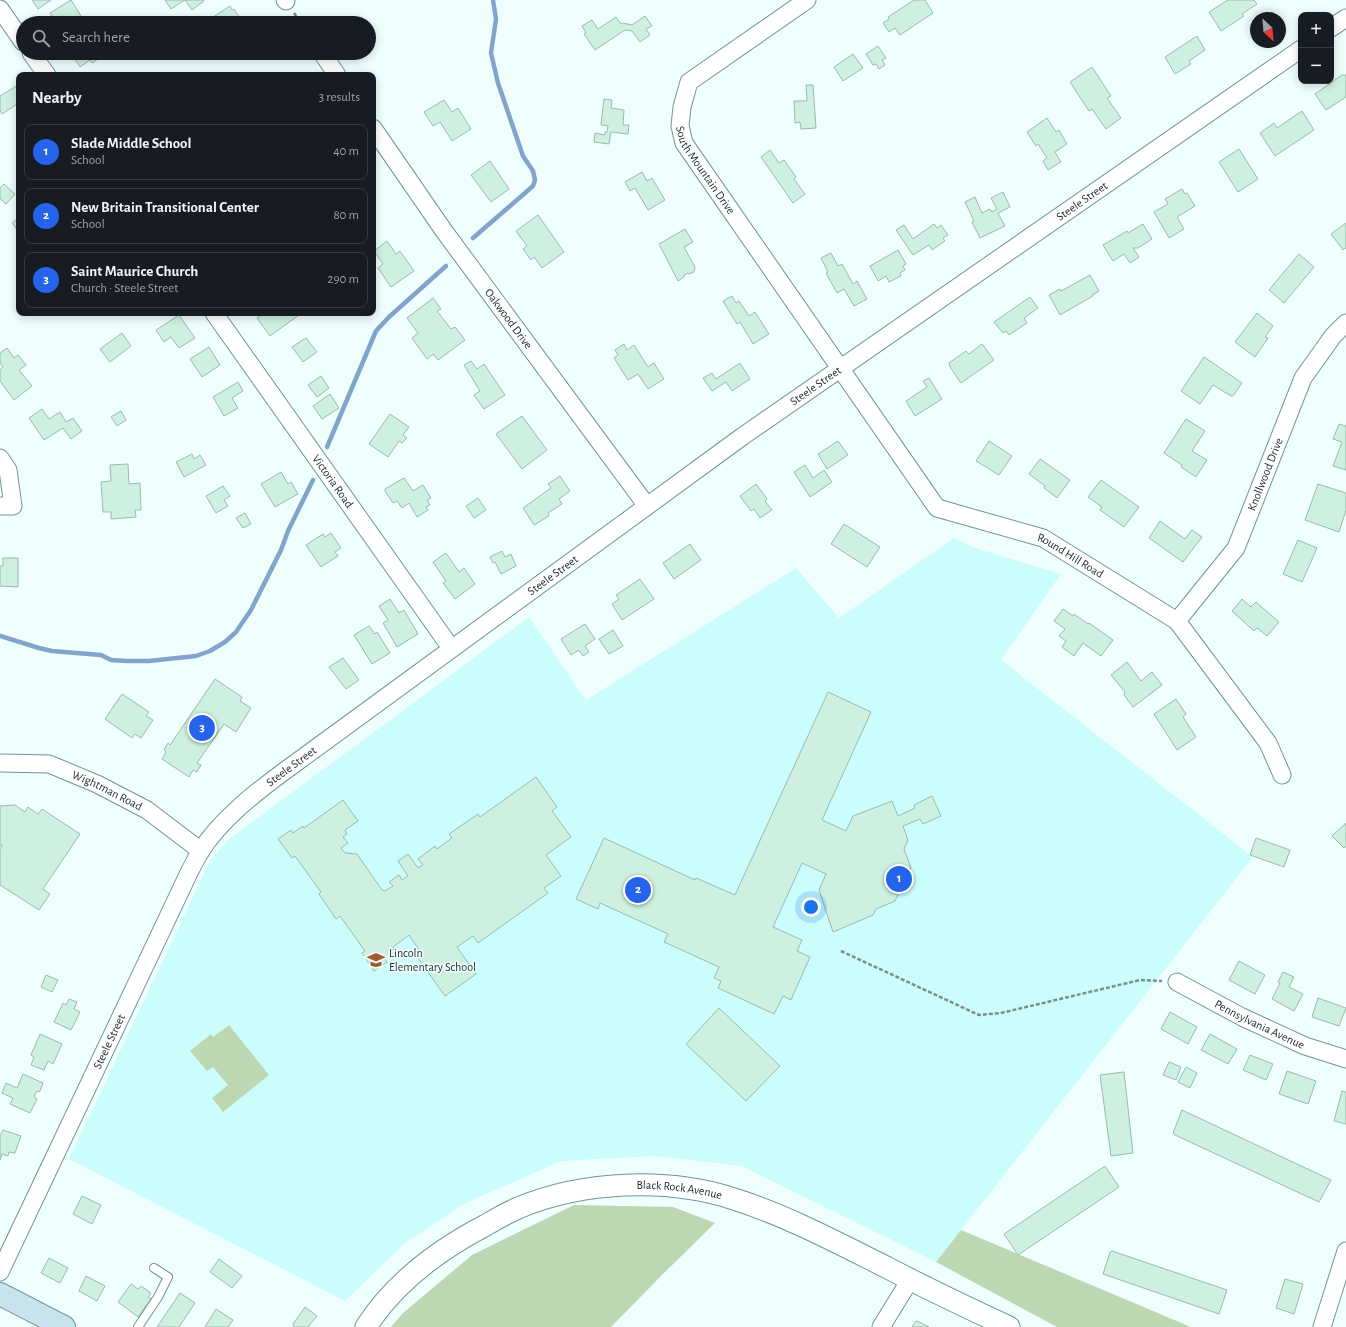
<!DOCTYPE html>
<html lang="en">
<head>
<meta charset="utf-8">
<style>
	:root { --surface:#171b24; --page:#20242c; --text:#f1f3f6; --muted:#9ea1a6; --line:#363941; --accent:#2563eb }
	body { margin:0; font-family:"Alegreya Sans",sans-serif; background:var(--page); color:var(--text) }
	.controls { position:absolute; right:12px; top:12px; display:grid; overflow:hidden; border-radius:8px; box-shadow:0 2px 10px #0003 }
	.controls button { width:36px; height:36px; display:grid; place-items:center; padding:0; border:0; border-bottom:1px solid var(--line); background:var(--surface); color:var(--text); font:20px sans-serif }
	.compass { position:absolute; left:1250px; top:12px; width:36px; height:36px; border-radius:50%; background:var(--surface); box-shadow:0 2px 10px #0003; rotate:154deg }
	.you { position:absolute; left:811px; top:907px; width:14px; height:14px; margin:-10px; border:3px solid #fff; border-radius:50%; background:#1a73e8; box-shadow:0 0 0 6px #1a73e833 }
	.badge { display:grid; place-items:center; width:26px; height:26px; border-radius:50%; background:var(--accent); color:#fff; font-size:13px; font-weight:700 }
	.pin { position:absolute; translate:-50% -50%; border:2px solid #fff; box-shadow:0 1px 4px #0006 }
	.list { margin:0; padding:0; list-style:none }
	h2 { display:flex; justify-content:space-between; align-items:center; height:52px; margin:0; padding:0 16px; font-size:17px }
	h2 small { font-size:13px; font-weight:400; color:var(--muted) }
	.list li { display:grid; grid-template-columns:26px 1fr auto; gap:12px; align-items:center; box-sizing:border-box; height:56px; margin:0 8px 8px; padding:0 8px; border:1px solid var(--line); border-radius:8px }
	.list b { display:block; font-size:15px; white-space:nowrap }
	.list p { margin:0; font-size:13px; white-space:nowrap; color:var(--muted) }
	.list em { font-size:13px; font-style:normal; color:var(--muted) }
	.icon { flex:none; width:22px; height:22px; fill:none; stroke:currentColor; stroke-width:2; stroke-linecap:round; stroke-linejoin:round }
	.map { position:relative; flex:none; width:1346px; height:1327px; overflow:hidden }
	.search { position:absolute; background:var(--surface); box-shadow:0 2px 10px #0003; left:16px; top:16px; width:360px; height:44px; display:flex; align-items:center; gap:10px; box-sizing:border-box; padding:0 14px; border-radius:22px; color:var(--muted); font-size:15px }
	.panel { position:absolute; background:var(--surface); box-shadow:0 2px 10px #0003; left:16px; top:72px; width:360px; height:244px; border-radius:8px }
	.map>svg:first-child { display:block }
	.built { fill:#cbfdfc }
	.green { fill:#bdd7b3 }
	.lines { fill:none; stroke-linecap:round; stroke-linejoin:round }
	.stream { stroke:#82a3cb; stroke-width:4.5 }
	.building { fill:#cef0e1; stroke:#99baab }
	.service-casing { stroke:#6f9594; stroke-width:10 }
	.minor-casing { stroke:#6f9594; stroke-width:19 }
	.tertiary-casing { stroke:#6f9594; stroke-width:23 }
	.secondary-casing { stroke:#6f9594; stroke-width:24 }
	.path { stroke:#7d8d8c; stroke-width:2.5; stroke-dasharray:4 2; stroke-linecap:butt }
	.service { stroke:#fff; stroke-width:8 }
	.minor { stroke:#fff; stroke-width:17 }
	.tertiary { stroke:#fff; stroke-width:21 }
	.secondary { stroke:#c9e3ec; stroke-width:22 }
	.labels { text-anchor:middle; dominant-baseline:central; stroke-width:3; stroke-linejoin:round; paint-order:stroke }
	.street-label { font-size:12px; fill:#1b2a2a; stroke:#effffe }
	.poi-label { font-size:12px; fill:#1b2a2a; stroke:#effffe; text-anchor:start }
</style>
</head>
<body>
<div class="map">
<svg width="1346" height="1327" viewBox="0 0 1346 1327">
	<rect width="100%" height="100%" fill="#effffe"/>
	<!-- built -->
	<path class="built" d="M954,538l21,10 86,26 -60,86 252,197 -317,405 -194,-96 -88,-10 -93,5 -95,42 -61,40 -60,58 -276,-142 141,-298 18,-21 301,-223 57,83 210,-132 43,50z"/>
	<!-- green -->
	<g class="green">
		<path d="M229,1025l40,50 -46,37 -11,-14 16,-13 -15,-18 -6,4 -17,-20 21,-17 2,3z"/>
		<path d="M574,1205l99,2 42,16 -52,51 -52,53h-220l12,-14 69,-58z"/>
		<path d="M961,1230l230,97h-134l-121,-65z"/>
	</g>
	<g class="lines">
		<!-- stream -->
		<g class="stream">
			<path d="M473,238l60,-52 2,-6 -2,-9 -10,-15 -25,-73 -7,-30 5,-34 -3,-19"/>
			<path d="M327,447l49,-116 13,-14 57,-51"/>
			<path d="M0,636l39,12 13,3 49,4 10,5 16,1h22l47,-5 14,-5 15,-9 11,-10 15,-22 30,-60 7,-19 25,-51"/>
		</g>
	</g>
	<!-- building -->
	<g class="building">
		<path d="M32,0h19l-13,9z"/>
		<path d="M71,0l10,16 -1,1 3,6h-27l-6,-10z"/>
		<path d="M165,0h38l1,1 -12,9 -7,-10 -14,9z"/>
		<path d="M914,0h11l8,13 -33,22 -5,-7 -6,4 -6,-9 6,-4 -1,-2z"/>
		<path d="M1228,0h26l3,4 -15,10 2,2 -23,15 -12,-19z"/>
		<path d="M230,6l2,4 2,-1 9,14h-30l-3,-4z"/>
		<path d="M645,16l7,10 -6,3 4,6 -10,7 -8,-11 -7,-1 -30,20 -11,-16 2,-1 -4,-7 10,-6 6,9 18,-12 5,7 2,-1 9,2z"/>
		<path d="M1197,36l8,14 -16,11 2,3 -16,10 -10,-17z"/>
		<path d="M878,46l8,12 -4,2 3,5 -6,4 -3,-5 -3,1 -7,-11z"/>
		<path d="M71,53h29l-1,1 2,3 -9,6 -2,-3 -10,7z"/>
		<path d="M234,53h14l-8,5 -1,-1 -2,2z"/>
		<path d="M853,54l10,14 -20,13 -9,-14z"/>
		<path d="M1092,67l19,29 -4,2 14,20 -15,11 -14,-20 -3,2 -19,-29z"/>
		<path d="M1342,75h4v22l-20,13 -11,-16z"/>
		<path d="M18,85l1,18 -17,11 -2,-4v-14z"/>
		<path d="M806,85h7l3,43 -15,1 -1,-7 -5,1 -1,-22h13z"/>
		<path d="M604,99l8,1 -1,8 13,2 -1,15h6l-1,9 -17,-2 -2,12 -15,-2 1,-9 10,2v-3h2l1,-6 -7,-1z"/>
		<path d="M444,100l8,12 6,-4 13,21 -19,12 -12,-19 -7,4 -9,-14z"/>
		<path d="M1302,111l12,19 -39,26 -15,-23 14,-10 3,5z"/>
		<path d="M1047,118l9,14 3,-2 8,14 -12,8 6,10 -13,8 -5,-9 4,-3 -9,-14 -2,2 -9,-14z"/>
		<path d="M1239,149l19,30 -20,13 -19,-30z"/>
		<path d="M770,150l9,13 5,-3 12,17 -2,2 11,15 -12,9 -32,-46z"/>
		<path d="M490,161l19,28 -18,13 -20,-27z"/>
		<path d="M642,172l5,9 5,-3 13,22 -17,10 -13,-22 -5,3 -5,-9z"/>
		<path d="M4,184l11,10 -9,10 -6,-5v-11z"/>
		<path d="M1182,189l3,5 2,-1 8,13 -18,11 7,12 -15,9 -15,-26 14,-8 -3,-5z"/>
		<path d="M1003,192l7,15 -12,6 7,13 -25,12 -8,-16 2,-1 -9,-19 10,-5 7,16 8,-4 2,3 5,-3 -6,-11z"/>
		<path d="M538,215l26,37 -22,16 -8,-11 -3,3 -8,-11 4,-3 -11,-15z"/>
		<path d="M19,217v15l-7,-9z"/>
		<path d="M1346,223v25l-3,2 -12,-16z"/>
		<path d="M934,224l3,4 4,-3 7,10 -5,3 2,3 -13,9 -3,-5 -16,10 -17,-25 8,-5 9,14z"/>
		<path d="M1143,224l9,15 -14,9h-5l6,9 -9,6 -6,-9 -11,7 -10,-16 24,-14 1,2z"/>
		<path d="M685,229l8,13 -9,5 11,20 -1,5 -5,2 -1,-1 -4,2v2l-6,4 -19,-37z"/>
		<path d="M387,241l9,13 4,-3 14,20 -23,16 -13,-19 5,-4 -9,-13z"/>
		<path d="M898,250l8,14 -3,2 2,4 -5,3 1,3 -12,6 -3,-6 -8,5 -8,-15z"/>
		<path d="M831,253l7,13 4,-2 11,20 4,-3 10,18 -13,7 -10,-17 -7,4 -11,-20 2,-1 -7,-14z"/>
		<path d="M1299,254l15,13 -30,36 -15,-13z"/>
		<path d="M1090,275l9,16 -7,4 1,1 -33,19 -11,-20 11,-6 1,2z"/>
		<path d="M732,296l4,7 3,-2 10,15 6,-4 14,22 -16,10 -13,-22 -3,2 -14,-23z"/>
		<path d="M1030,297l8,11 -14,10 3,5 -18,12 -3,-4 -3,2 -9,-11z"/>
		<path d="M433,298l8,11 -4,2 14,18 4,-2 10,13 -27,20 -5,-6 -6,5 -15,-21 6,-5 -11,-15z"/>
		<path d="M264,313h34l1,2 -29,21 -13,-18z"/>
		<path d="M1257,313l16,13 -8,11 3,1 -13,19 -20,-15z"/>
		<path d="M179,315l16,23 -16,10 -8,-11 -7,5 -8,-12z"/>
		<path d="M122,333l9,13 -21,16 -10,-13z"/>
		<path d="M306,338l11,14 -14,10 -11,-15z"/>
		<path d="M624,344l3,6 7,-5 14,22 6,-4 10,16 -16,10 -10,-15 -10,6 -14,-22 4,-3 -3,-5z"/>
		<path d="M982,344l12,16 -33,23 -11,-16v-1l-1,-3 17,-12 3,3z"/>
		<path d="M209,347l11,18 -18,12 -12,-18z"/>
		<path d="M7,348l7,10 4,-3 8,10 -7,5 13,16 -18,14 -14,-19v-11l3,-3 -3,-4v-10z"/>
		<path d="M1204,357l38,26 -9,13h-2l-18,-11 -13,19 -19,-13z"/>
		<path d="M471,361l6,8 7,-5 21,31 -21,14 -10,-14 6,-4 -16,-26z"/>
		<path d="M740,363l10,16 -18,12 -6,-9 -14,9 -9,-13 9,-5 4,6z"/>
		<path d="M321,376l8,12 -12,9 -9,-12z"/>
		<path d="M929,378l13,21 -27,17 -9,-15 21,-14 -4,-6z"/>
		<path d="M238,382l5,9 -11,7 6,10 -14,8 -11,-19z"/>
		<path d="M330,394l9,14 -17,11 -9,-13z"/>
		<path d="M42,409l7,10 11,-7 6,10 7,-4 9,13 -11,8 -8,-11 -19,12 -15,-22z"/>
		<path d="M121,411l5,9 -9,6 -6,-9z"/>
		<path d="M390,414l19,13 -6,8 4,3 -5,5 -3,-2 -11,16 -19,-13z"/>
		<path d="M522,416l25,34 -25,19 -26,-35z"/>
		<path d="M1186,419l19,12 -13,20 15,9 -11,17 -15,-10 1,-2 -18,-12z"/>
		<path d="M1339,424l7,2v44l-13,-4 9,-24 -9,-3z"/>
		<path d="M838,441l10,14 -21,14 -9,-15z"/>
		<path d="M989,441l23,15 -13,19 -23,-14z"/>
		<path d="M192,454l2,5 6,-4 6,10 -22,12 -8,-15z"/>
		<path d="M1040,459l30,21 -13,18 -13,-10 1,-2 -16,-12z"/>
		<path d="M128,464l1,20 11,-1 1,27h-6l1,7 -25,2v-7h-8l-2,-30 10,-1 -1,-16z"/>
		<path d="M805,465l8,13 11,-8 8,12 -22,15 -16,-25z"/>
		<path d="M281,472l7,12 3,-2 7,12 -23,13 -14,-23z"/>
		<path d="M560,476l10,15 -11,8 3,5 -14,9 1,3 -15,9 -11,-17 28,-20 -3,-4z"/>
		<path d="M404,478l9,13 10,-6 8,13 -4,2 3,5 -4,2 2,3 -11,7 -8,-14 -7,5 -5,-7 -4,2 -8,-12v-2z"/>
		<path d="M1101,480l38,27 -15,20 -24,-17 2,-3 -14,-10z"/>
		<path d="M756,484l11,15 -2,2 7,9 -12,8 -6,-9 -3,2 -11,-15z"/>
		<path d="M1318,484l28,9v17l-7,22 -34,-12z"/>
		<path d="M223,486l7,10 -6,4 4,6 -12,7 -10,-17z"/>
		<path d="M478,498l8,12 -12,8 -8,-12z"/>
		<path d="M245,513l6,11 -8,4 -7,-10z"/>
		<path d="M1160,521l25,18 7,-9 10,7 -19,25 -34,-24z"/>
		<path d="M844,524l36,23 -13,20 -36,-23z"/>
		<path d="M331,533l10,15 -6,4 3,4 -17,11 -15,-22 17,-11 2,3z"/>
		<path d="M1298,540l19,8 -15,34 -19,-8z"/>
		<path d="M690,544l11,16 -27,19 -11,-16z"/>
		<path d="M502,551l3,6 6,-3 5,12 -15,8 -6,-12 -2,1 -3,-6z"/>
		<path d="M446,553l13,19 5,-4 11,16 -20,15 -12,-16 3,-2 -13,-19z"/>
		<path d="M3,558h15v29l-18,-1v-20h3z"/>
		<path d="M640,579l14,20 -32,21 -10,-16 7,-5 -3,-4z"/>
		<path d="M390,599l9,14 5,-3 14,24 -21,13 -14,-24 5,-3 -9,-14z"/>
		<path d="M1242,599l9,8 5,-5 23,20 -12,14 -10,-8 -3,3 -22,-20z"/>
		<path d="M1063,609l10,7 1,-2 14,10 1,-1 24,17 -12,16 -18,-13 -9,13 -12,-9 4,-6 -7,-5 6,-7 -11,-8z"/>
		<path d="M585,624l10,15 -10,7 4,6 -6,4 -4,-6 -8,5 -10,-16z"/>
		<path d="M369,626l6,8 2,-2 13,21 -18,11 -18,-29z"/>
		<path d="M613,630l10,16 -14,8 -10,-15z"/>
		<path d="M343,658l16,22 -13,9 -17,-22z"/>
		<path d="M1127,662l14,19 11,-9 10,13 -29,22 -9,-12 1,-3 -14,-17z"/>
		<path d="M215,679l27,18 -2,4 11,7 -15,24 -12,-8 -27,39 4,2 -4,7 -4,-2 -4,7 -27,-18 4,-7 -2,-2 4,-7 2,2z"/>
		<path d="M828,692l43,20 -49,108 24,11 7,-15 39,-15 6,15 17,-8 -1,-3 18,-9 9,20 -18,8 -3,-5 -17,7 5,14 -4,9 7,19 -16,33 -19,8 -3,6 -40,17 -14,-42 7,-16 -24,-11 -29,64 29,13 -5,11 13,6 -19,43 -8,-4 -9,18 -56,-26 3,-7 -7,-3 5,-11 -55,-25 4,-8 -68,-31 -2,6 -22,-10 28,-61 91,42 1,-2 39,17z"/>
		<path d="M122,694l27,18 -3,4 7,4 -12,18 -6,-4 -3,4 -27,-19z"/>
		<path d="M1176,699l10,15 -3,3 13,20 -19,13 -23,-36z"/>
		<path d="M536,777l21,30 -5,4 19,26 -25,18 15,21 -17,12 4,5 -70,50 -5,-7 -16,11 19,27 -31,22 -30,-42 4,-4 -10,-15 -16,12 3,4 -11,8 2,3 -13,9 -12,-18 3,-2 -25,-35 -4,3 -17,-25 2,-2 -26,-36 -3,2 -14,-19 13,-9 2,3 10,-7 1,2 39,-28 15,21 -13,9 2,4 -4,3 5,6 -7,5 4,5 12,1 25,36 3,1 8,-5 -4,-4 10,-7 3,5 6,-4 -10,-15 10,-7 10,14 5,-3 -5,-6 17,-13 2,3 15,-11 -3,-4 29,-20 2,3z"/>
		<path d="M15,805l10,7 3,-5 10,7 4,-5 38,25 -37,55 7,5 -11,16 -39,-25v-36l2,-4h-2v-39z"/>
		<path d="M1346,823v23l-2,2 -12,-12z"/>
		<path d="M1256,838l34,12 -6,17 -34,-12z"/>
		<path d="M1239,961l26,14 -10,19 -26,-14z"/>
		<path d="M1283,972l11,5 -5,10 14,7 -9,17 -22,-12 8,-16 -2,-1z"/>
		<path d="M46,975l12,5 -6,12 -11,-5z"/>
		<path d="M1318,998l28,10 -7,18 -27,-9z"/>
		<path d="M69,999l8,3 -3,7 6,3 -9,18 -17,-8 9,-19 3,2z"/>
		<path d="M719,1008l61,58 -34,35 -60,-57z"/>
		<path d="M1170,1012l27,15 -9,17 -27,-15z"/>
		<path d="M40,1034l22,10 -9,20 -5,-3 -4,9 -13,-5 3,-8 -3,-2z"/>
		<path d="M1210,1034l27,15 -9,15 -27,-14z"/>
		<path d="M1250,1055l23,9 -7,16 -23,-10z"/>
		<path d="M1169,1062l12,5 -5,13 -13,-5z"/>
		<path d="M1186,1067l11,6 -7,15 -12,-6z"/>
		<path d="M1287,1071l29,10 -8,23 -29,-10z"/>
		<path d="M1124,1072l9,81 -22,3 -11,-81z"/>
		<path d="M23,1074l20,9 -3,8 -4,1 -2,5 3,2 -7,14 -20,-9 3,-6 -11,-5 4,-10 11,5z"/>
		<path d="M1342,1091l4,1v32l-12,-3z"/>
		<path d="M1182,1110l149,70 -12,22 -144,-67 -2,-2z"/>
		<path d="M3,1130l18,6 -6,17 -6,-1 -1,4 -6,-2 -2,6v-24z"/>
		<path d="M1105,1166l14,21 -101,68 -14,-21z"/>
		<path d="M82,1196l19,9 -9,19 -19,-10z"/>
		<path d="M1112,1251l115,39 -8,24 -116,-40 7,-22z"/>
		<path d="M49,1258l19,10 -8,15 -19,-10z"/>
		<path d="M219,1259l23,17 -10,12 -22,-16z"/>
		<path d="M86,1276l19,10 -8,15 -18,-10z"/>
		<path d="M1285,1279l18,5 -9,30 -18,-6z"/>
		<path d="M131,1284l7,5 3,-3 10,7 -3,4 3,2 -13,18 -20,-15z"/>
		<path d="M180,1293l15,10 -16,24h-22z"/>
		<path d="M305,1307l12,9 -9,11h-14l-1,-3z"/>
		<path d="M216,1309l17,11 -5,7h-23z"/>
		<path d="M916,1321l3,1 10,5h-17z"/>
	</g>
	<g class="lines">
		<!-- service casing -->
		<g class="service-casing">
			<path id="service" d="M138,1327l20,-30 10,-20 -14,-9"/>
		</g>
		<!-- minor casing -->
		<g class="minor-casing">
			<g id="minor">
				<path d="M285,0l1,1"/>
				<path id="s1" d="M807,0l-118,82 -7,25 -2,19 4,17 253,365 106,30 134,83 91,122 14,32"/>
				<path d="M0,9l23,33"/>
				<path d="M1331,28l15,-10"/>
				<path d="M31,53l16,22"/>
				<path d="M322,53l15,22"/>
				<path id="s2" d="M373,128l71,103 203,275"/>
				<path id="s3" d="M214,313l237,335"/>
				<path d="M0,458l8,12 5,36h-13"/>
				<path id="s4" d="M1177,621l59,-73 67,-170 30,-42 13,-13"/>
				<path id="s5" d="M0,763l49,1 48,20 50,26 54,41"/>
				<path id="s6" d="M1177,982l65,35 63,29 41,13"/>
				<path id="s7" d="M0,1272l186,-393c4,-9 9,-18 14,-27 20,-32 56,-60 86,-82l457,-334 558,-387"/>
				<path d="M881,1327l29,-47"/>
				<path d="M1322,1327l24,-76"/>
			</g>
		</g>
		<!-- tertiary casing -->
		<g class="tertiary-casing">
			<g id="tertiary">
				<path id="s8" d="M366,1327c28,-44 74,-78 120,-102 10,-6 21,-12 32,-17 64,-27 149,-31 216,-9 51,16 104,44 152,68 40,21 82,41 123,60"/>
			</g>
		</g>
		<!-- secondary casing -->
		<g class="secondary-casing">
			<path id="secondary" d="M0,1294l64,33"/>
		</g>
		<!-- path -->
		<g class="path">
			<path d="M294,13l7,10"/>
			<path d="M841,951l138,64 22,-2 139,-33 22,1"/>
		</g>
		<!-- service -->
		<use href="#service" class="service"/>
		<!-- minor -->
		<use href="#minor" class="minor"/>
		<!-- tertiary -->
		<use href="#tertiary" class="tertiary"/>
		<!-- secondary -->
		<use href="#secondary" class="secondary"/>
	</g>
	<!-- icons -->
	<defs>
		<g id="school-bare" transform="scale(1.38)"><path d="M0-5L7-2L0 1L-7-2ZM-4 1L0 2.5L4 1V4Q0 6-4 4Z" fill="#a05a2f" stroke="#effffe" stroke-width="2.5" paint-order="stroke"/></g>
	</defs>
	<g fill-rule="evenodd">
		<use href="#school-bare" x="376" y="960"/>
	</g>
	<g class="labels">
		<!-- street labels -->
		<g class="street-label">
			<text stroke="none"><textPath href="#s1" startOffset="240">South Mountain Drive</textPath></text>
			<text stroke="none"><textPath href="#s7" startOffset="1563">Steele Street</textPath></text>
			<text stroke="none"><textPath href="#s2" startOffset="234">Oakwood Drive</textPath></text>
			<text stroke="none"><textPath href="#s7" startOffset="1239">Steele Street</textPath></text>
			<text stroke="none"><textPath href="#s4" startOffset="173">Knollwood Drive</textPath></text>
			<text stroke="none"><textPath href="#s3" startOffset="206">Victoria Road</textPath></text>
			<text stroke="none"><textPath href="#s1" startOffset="793">Round Hill Road</textPath></text>
			<text stroke="none"><textPath href="#s7" startOffset="915">Steele Street</textPath></text>
			<text stroke="none"><textPath href="#s7" startOffset="591">Steele Street</textPath></text>
			<text stroke="none"><textPath href="#s5" startOffset="113">Wightman Road</textPath></text>
			<text stroke="none"><textPath href="#s6" startOffset="93">Pennsylvania Avenue</textPath></text>
			<text stroke="none"><textPath href="#s7" startOffset="255">Steele Street</textPath></text>
			<text stroke="none"><textPath href="#s8" startOffset="360">Black Rock Avenue</textPath></text>
		</g>
		<!-- poi labels -->
		<g class="poi-label">
			<text x="389" y="953">Lincoln<tspan x="389" dy="14">Elementary School</tspan></text>
		</g>
	</g>
</svg>
<div class="controls">
<button>+</button>
<button>−</button>
</div>
<svg class="compass" viewBox="-18 -18 36 36"><path d="M0-13l5 13h-10z" fill="#e53935"/><path d="M0 13l5-13h-10z" fill="#9ea1a6"/></svg>
<div class="you"></div>
<div class="pin badge" style="left:899px;top:879px">1</div>
<div class="pin badge" style="left:638px;top:890px">2</div>
<div class="pin badge" style="left:202px;top:728px">3</div>
<div class="search"><svg class="icon" aria-label="search" viewBox="0 0 24 24"><circle cx="10" cy="10" r="6"/><path d="M15 15l6 6"/></svg>Search here</div>
<section class="panel">
<h2>Nearby<small>3 results</small></h2>
<ul class="list">
<li><span class="badge">1</span><div><b>Slade Middle School</b><p>School</p></div><em>40 m</em></li>
<li><span class="badge">2</span><div><b>New Britain Transitional Center</b><p>School</p></div><em>80 m</em></li>
<li><span class="badge">3</span><div><b>Saint Maurice Church</b><p>Church · Steele Street</p></div><em>290 m</em></li>
</ul>
</section>
</div>
</body>
</html>
